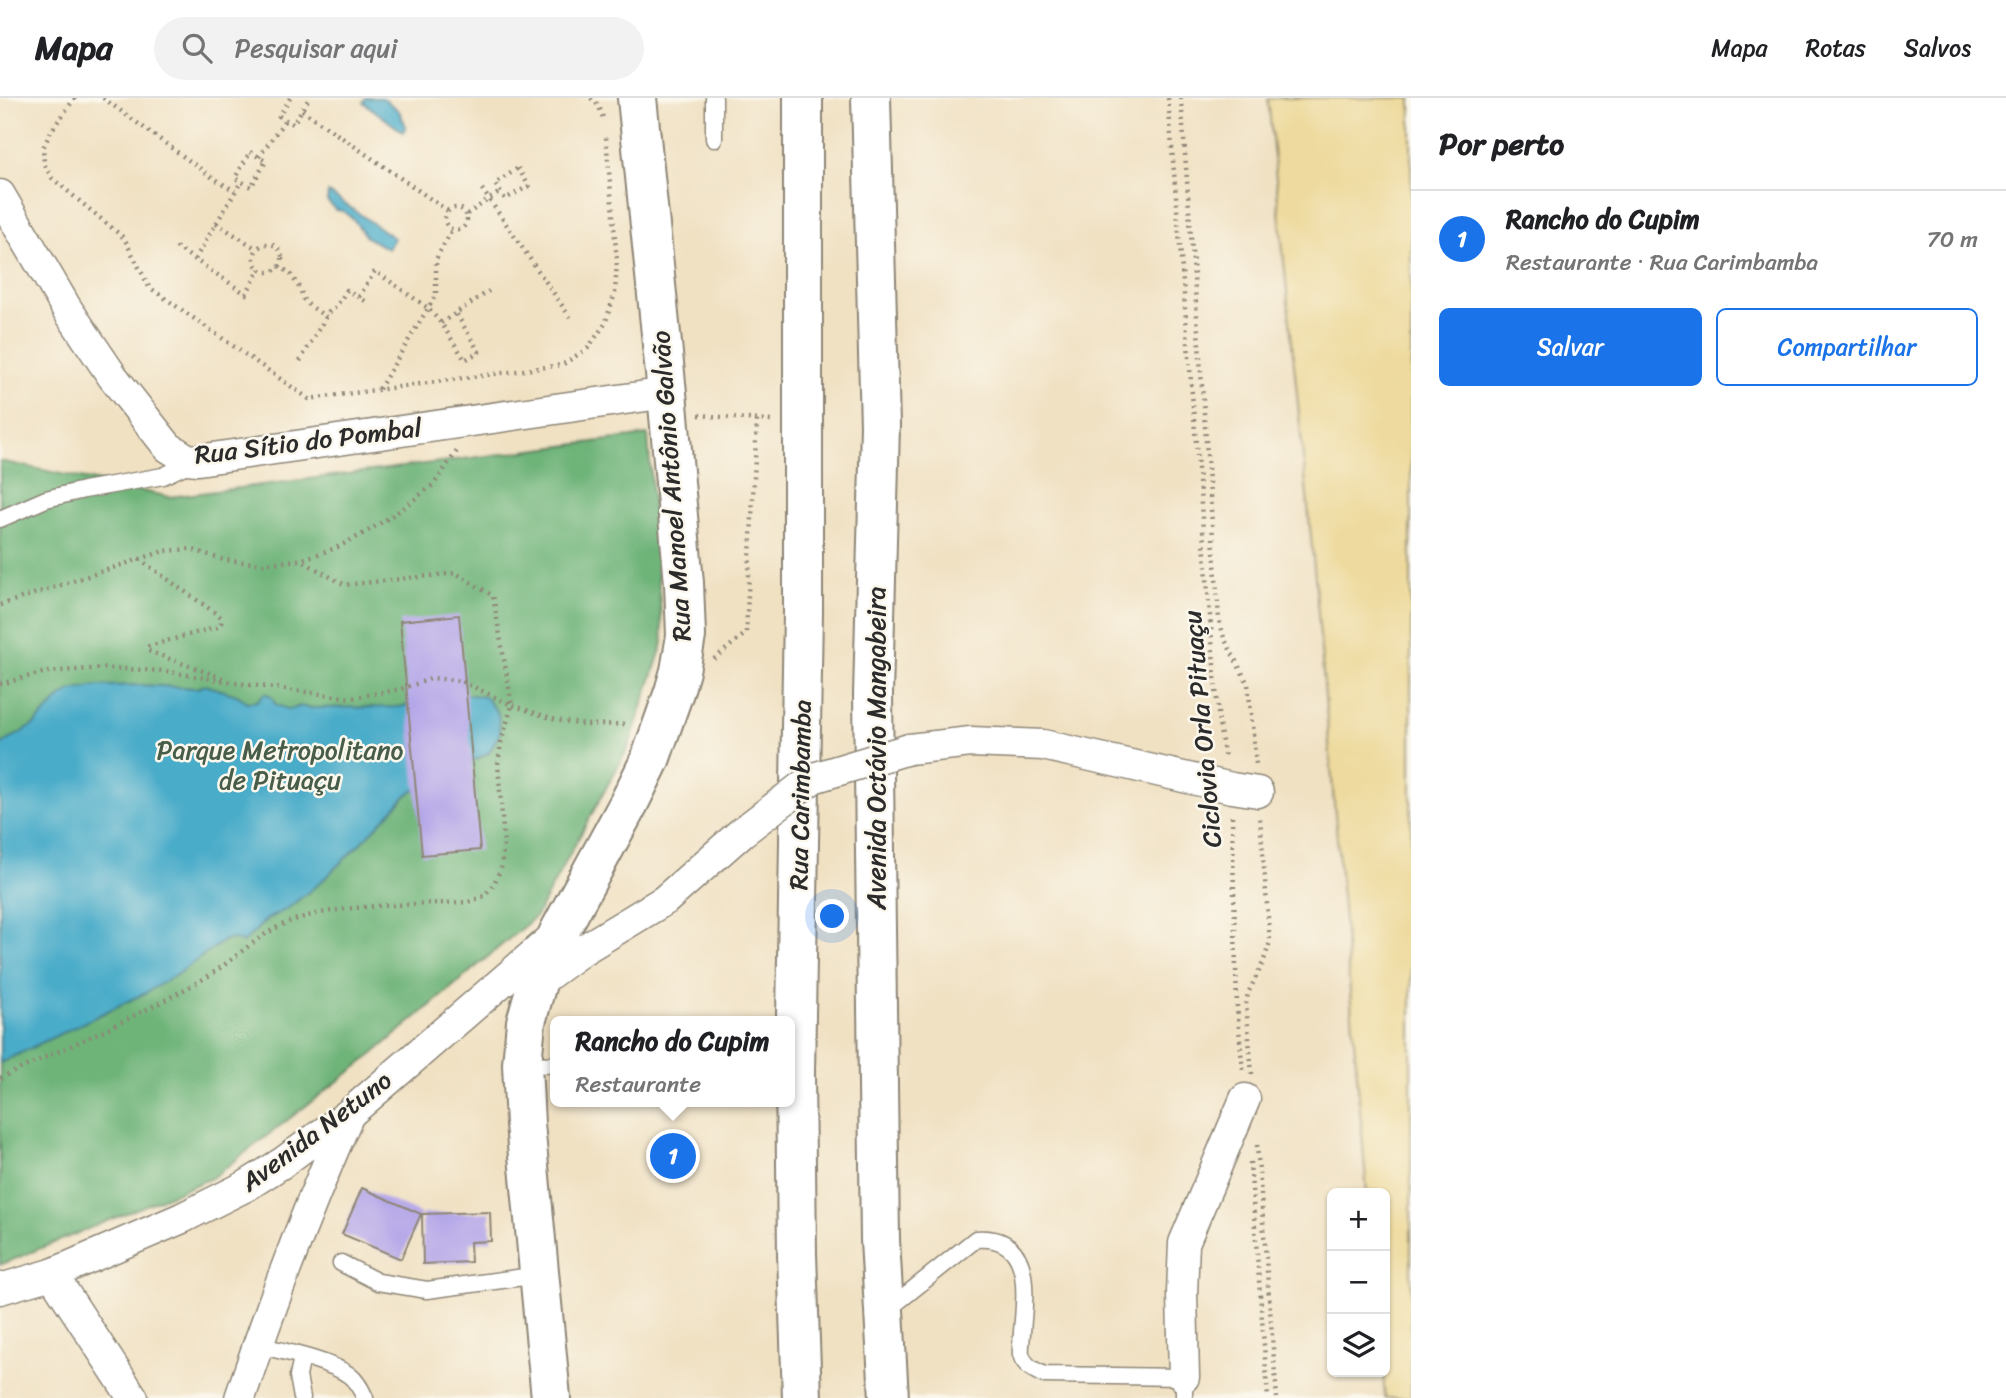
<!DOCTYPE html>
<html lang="pt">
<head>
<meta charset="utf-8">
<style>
	:root { --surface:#fff; --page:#f2f2f2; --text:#202124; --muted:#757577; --line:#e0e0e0; --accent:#1a73e8 }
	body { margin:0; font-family:Sriracha,sans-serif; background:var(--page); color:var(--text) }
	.controls { position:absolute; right:21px; bottom:21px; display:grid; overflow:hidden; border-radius:10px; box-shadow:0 2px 5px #0004 }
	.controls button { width:63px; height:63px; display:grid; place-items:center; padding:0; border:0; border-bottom:2px solid var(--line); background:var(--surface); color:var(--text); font:35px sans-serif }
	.you { position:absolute; left:833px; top:819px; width:24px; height:24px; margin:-18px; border:5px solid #fff; border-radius:50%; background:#1a73e8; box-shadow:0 0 0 10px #1a73e833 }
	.badge { display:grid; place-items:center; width:46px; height:46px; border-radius:50%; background:var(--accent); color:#fff; font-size:23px; font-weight:700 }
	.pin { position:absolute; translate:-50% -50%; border:4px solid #fff; box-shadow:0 2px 7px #0006 }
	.popup { position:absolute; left:550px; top:918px; width:245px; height:91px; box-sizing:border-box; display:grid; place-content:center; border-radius:10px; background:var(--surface); filter:drop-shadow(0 2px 5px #0005); font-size:23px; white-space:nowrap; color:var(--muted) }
	.popup b { font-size:26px; color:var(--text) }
	.popup::after { content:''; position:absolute; left:50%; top:100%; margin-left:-14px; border:14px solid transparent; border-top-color:var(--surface) }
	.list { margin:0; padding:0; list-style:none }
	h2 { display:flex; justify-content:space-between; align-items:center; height:91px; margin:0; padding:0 28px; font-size:30px }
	h2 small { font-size:23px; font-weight:400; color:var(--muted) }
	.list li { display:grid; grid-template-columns:46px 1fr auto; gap:21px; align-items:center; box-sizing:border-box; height:98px; padding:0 28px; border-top:2px solid var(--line) }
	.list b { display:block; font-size:26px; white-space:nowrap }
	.list p { margin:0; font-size:23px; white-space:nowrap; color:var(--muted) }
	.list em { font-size:23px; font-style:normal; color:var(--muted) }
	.actions { display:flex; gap:14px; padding:21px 28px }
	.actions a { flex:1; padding:16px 0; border:2px solid var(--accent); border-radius:10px; text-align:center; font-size:24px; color:var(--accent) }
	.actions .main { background:var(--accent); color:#fff }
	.icon { flex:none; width:38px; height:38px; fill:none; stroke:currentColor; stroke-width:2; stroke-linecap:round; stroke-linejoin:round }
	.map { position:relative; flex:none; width:1411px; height:1300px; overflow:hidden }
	header { display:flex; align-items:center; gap:42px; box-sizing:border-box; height:98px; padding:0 35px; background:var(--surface); border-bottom:2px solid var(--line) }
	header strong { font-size:33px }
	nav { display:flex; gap:38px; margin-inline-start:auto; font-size:24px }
	.search { width:490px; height:63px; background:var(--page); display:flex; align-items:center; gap:18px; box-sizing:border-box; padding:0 24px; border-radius:38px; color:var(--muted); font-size:26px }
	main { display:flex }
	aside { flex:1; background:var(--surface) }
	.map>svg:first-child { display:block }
	.forest { fill:#6eb479; stroke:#4c7052; stroke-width:2 }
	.sand { fill:#eeda9e; stroke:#8c8264; stroke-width:2 }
	.water { fill:#49acc9; stroke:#3a6c7a; stroke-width:2 }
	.building { fill:#b0a2e8 }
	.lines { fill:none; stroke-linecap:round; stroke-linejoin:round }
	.lane-casing { stroke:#8e8677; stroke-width:19 }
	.street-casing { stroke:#8e8677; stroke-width:33 }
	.secondary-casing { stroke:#8e8677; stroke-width:42 }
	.primary-casing { stroke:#8e8677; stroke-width:42 }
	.path { stroke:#8e8677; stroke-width:4.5; stroke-dasharray:2 5; stroke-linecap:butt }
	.lane { stroke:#fff; stroke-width:16 }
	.street { stroke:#fff; stroke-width:30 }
	.secondary { stroke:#fff; stroke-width:38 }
	.primary { stroke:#fff; stroke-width:38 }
	.street-bridge-casing { stroke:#8e8677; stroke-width:33; stroke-linecap:butt }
	.street-bridge { stroke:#fff; stroke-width:30 }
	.labels { text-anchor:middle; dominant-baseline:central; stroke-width:5; stroke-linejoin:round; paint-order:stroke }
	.street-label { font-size:26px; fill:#2b2b2b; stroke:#fbf7ec }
	.park-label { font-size:26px; fill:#475d49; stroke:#fbf7ec }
</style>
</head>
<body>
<header>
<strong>Mapa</strong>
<div class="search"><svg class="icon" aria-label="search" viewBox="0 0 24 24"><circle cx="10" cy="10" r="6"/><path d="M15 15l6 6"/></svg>Pesquisar aqui</div>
<nav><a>Mapa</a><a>Rotas</a><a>Salvos</a></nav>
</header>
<main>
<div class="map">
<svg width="1411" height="1300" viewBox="0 0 1411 1300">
	<rect width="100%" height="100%" fill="#fbf7ec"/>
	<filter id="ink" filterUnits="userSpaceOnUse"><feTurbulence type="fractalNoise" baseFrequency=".0143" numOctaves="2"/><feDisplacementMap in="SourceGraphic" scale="14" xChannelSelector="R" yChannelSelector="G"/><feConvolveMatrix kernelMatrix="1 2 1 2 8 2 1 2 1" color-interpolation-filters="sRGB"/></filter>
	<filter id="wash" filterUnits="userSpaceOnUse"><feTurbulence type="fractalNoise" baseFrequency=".00686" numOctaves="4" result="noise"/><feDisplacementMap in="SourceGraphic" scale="28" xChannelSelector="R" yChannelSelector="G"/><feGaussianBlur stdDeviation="1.57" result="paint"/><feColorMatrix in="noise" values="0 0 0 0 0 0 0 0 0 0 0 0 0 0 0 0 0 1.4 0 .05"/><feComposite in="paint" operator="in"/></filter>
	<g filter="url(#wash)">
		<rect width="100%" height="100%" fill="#f0e1c3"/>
		<!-- forest -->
		<path class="forest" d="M648,337l15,208 -34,103 -93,170 -169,143 -155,119 -212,87v-804l170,36z"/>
		<!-- sand -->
		<path class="sand" d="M1268,0h143v1300h-26l-2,-26h2v-179h-18l-52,-615z"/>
		<!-- water -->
		<g class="water">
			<path d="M366,0h17l16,13 7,15 -3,6 -40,-30z"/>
			<path d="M328,94l66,46 -6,11 -22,-12 -12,-17 -11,-9 -7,-1 -9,-9z"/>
			<path d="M141,587l56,3 8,-3 32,10 10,7 10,-1 8,-8 6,3 5,9 12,4 9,-1 1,-2 12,2 88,-1 68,-13 19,3 13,16 2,20 -11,20 -81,41 -42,44 -45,44 -34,27 -20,10 -24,24 -9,-4 -9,1 -49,35 -31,18 -145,70v-318l35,-21 27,-28 9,-5 26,-5z"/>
		</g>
		<g id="blocks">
			<!-- building -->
			<g class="building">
				<path d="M459,517l21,235 -58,5 -22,-234z"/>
				<path d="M362,1090l59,26 -20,45 -59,-25z"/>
				<path d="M490,1114l1,29 -21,1 1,20 -48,2 -1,-50z"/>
			</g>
		</g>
	</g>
	<g filter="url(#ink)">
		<use href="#blocks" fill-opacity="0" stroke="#8e8677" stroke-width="2"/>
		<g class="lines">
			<!-- lane casing -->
			<g class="lane-casing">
				<g id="lane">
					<path d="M714,0v41"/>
					<path d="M0,421l46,-20 38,-9 79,-14 32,-15"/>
					<path d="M522,966l34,1"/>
					<path d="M341,1165l37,19 49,8 112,-15"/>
					<path d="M886,1213l90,-72c58,-4 49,54 46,93 0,7 -2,16 -1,22 3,12 13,16 23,21l140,2v21"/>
					<path d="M258,1247c24,6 72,16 91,30 8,6 12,14 16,23"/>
					<path d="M302,1259l-4,19 4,22"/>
				</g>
			</g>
			<!-- street casing -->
			<g class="street-casing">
				<g id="street">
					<path d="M0,97l67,114 46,68 55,70 19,12 11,1 469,-67"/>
					<path d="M909,651l62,-7 72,3 189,43 26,4"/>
					<path d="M537,885l44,-32 84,-51"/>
					<path d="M52,1176l81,124"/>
					<path d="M0,1191l52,-15 130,-56 64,-32 36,-23 67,-49 208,-180"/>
					<path d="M1184,1279l-2,-84 2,-50 61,-144"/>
					<path d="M240,1300c32,-96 68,-191 109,-284"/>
				</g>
			</g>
			<!-- secondary casing -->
			<g class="secondary-casing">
				<path id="secondary" d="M551,1300l-26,-274 -3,-60 4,-42 11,-39 22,-51 70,-129 21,-43 24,-68 6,-21 6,-35 -2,-53 -17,-190 -30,-295"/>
			</g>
			<!-- primary casing -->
			<g class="primary-casing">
				<g id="primary">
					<path d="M871,0l9,328 -7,269 7,545 9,158"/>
					<path d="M802,1300l-5,-144 -2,-180 8,-462v-514"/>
				</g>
			</g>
			<!-- path -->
			<g class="path">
				<path d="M75,0l-24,33 -8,17 1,16 8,14 72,60 25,49 160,112 253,-34 26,-17 17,-24 10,-31 2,-32 -11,-124"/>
				<path d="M103,0l110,80 22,13"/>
				<path d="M290,0l-11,18 14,8 15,-24 -4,-2"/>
				<path d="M591,0l8,8 5,15"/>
				<path d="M1168,0l46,567 5,59 6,35"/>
				<path d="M1181,0l38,521 5,19 24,46 8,80"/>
				<path d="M302,12l146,101"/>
				<path d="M250,54l16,9 -15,26 -16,-9z"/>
				<path d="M259,59l26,-37"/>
				<path d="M518,70l11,18 -24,13 -10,-15z"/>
				<path d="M482,91l90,131"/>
				<circle cx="456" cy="121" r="11"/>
				<path d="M467,116l33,-22"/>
				<path d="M216,125l41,26"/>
				<circle cx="268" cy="160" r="14"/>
				<path d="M176,149l70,47 14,-25"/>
				<path d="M195,161l46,-77"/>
				<path d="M279,168l11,7 10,16 4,11 5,5 17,12"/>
				<path d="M359,199l16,-26 53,37 13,15 24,37 14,-8 -23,-39"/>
				<path d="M441,225l48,-32"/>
				<path d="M300,263l29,-49 7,-5 11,-17 20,12"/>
				<path d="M379,291l57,-94v-36l16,-29"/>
				<path d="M699,317l72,6"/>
				<path d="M139,461l82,58v6l-4,4 -68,19 -2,3 1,2 77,28"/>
				<path d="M0,507l164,-54 27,-2 33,11 39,4 37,-4 36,-12 34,-18 32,-21 32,-25 23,-33"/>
				<path d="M714,561l32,-26 11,-213"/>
				<path d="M0,586l46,-12 60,-4 58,3 72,12 115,15 50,-9 32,-11 28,3 51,24 44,15 29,5 44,-1"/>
				<path d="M1232,718l5,190 6,67"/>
				<path d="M1252,976l-6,-70 2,-11 15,-30 7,-21 -10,-124"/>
				<path d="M0,980c70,-32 139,-62 205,-100 27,-16 50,-41 79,-54 48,-21 130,-19 184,-22l16,-6 10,-12 7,-16 3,-25 -6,-79 3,-21 11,-38 -19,-109 -37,-23 -111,12 -45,-25"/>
				<path d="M1257,1047l20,253"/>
				<path d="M1250,1064l18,236"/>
			</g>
			<!-- lane -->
			<use href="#lane" class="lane"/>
			<!-- street -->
			<use href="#street" class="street"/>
			<!-- secondary -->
			<use href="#secondary" class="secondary"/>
			<!-- primary -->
			<use href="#primary" class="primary"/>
			<!-- street-bridge casing -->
			<g class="street-bridge-casing">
				<path id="street-bridge" d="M665,802l76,-67 72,-55 96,-29"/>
			</g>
			<!-- street-bridge -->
			<use href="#street-bridge" class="street-bridge"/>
		</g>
	</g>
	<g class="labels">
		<!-- street labels -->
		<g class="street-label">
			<text transform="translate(308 343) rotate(-7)">Rua Sítio do Pombal</text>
			<text transform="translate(671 388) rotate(-94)">Rua Manoel Antônio Galvão</text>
			<text transform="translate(1202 631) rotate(-95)">Ciclovia Orla Pituaçu</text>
			<text transform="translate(876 650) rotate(-90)">Avenida Octávio Mangabeira</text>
			<text transform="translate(800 697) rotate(-89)">Rua Carimbamba</text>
			<text transform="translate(316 1033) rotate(-37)">Avenida Netuno</text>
		</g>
		<!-- park labels -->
		<g class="park-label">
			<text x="280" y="652">Parque Metropolitano<tspan x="280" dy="30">de Pituaçu</tspan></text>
		</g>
	</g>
</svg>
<div class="controls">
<button>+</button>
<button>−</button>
<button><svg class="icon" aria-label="layers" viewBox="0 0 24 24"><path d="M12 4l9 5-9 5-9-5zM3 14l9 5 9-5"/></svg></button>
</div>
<div class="you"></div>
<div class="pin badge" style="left:673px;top:1058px">1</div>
<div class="popup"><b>Rancho do Cupim</b>Restaurante</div>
</div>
<aside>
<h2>Por perto<small></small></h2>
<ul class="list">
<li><span class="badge">1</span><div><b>Rancho do Cupim</b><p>Restaurante · Rua Carimbamba</p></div><em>70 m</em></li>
</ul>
<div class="actions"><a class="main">Salvar</a><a>Compartilhar</a></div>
</aside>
</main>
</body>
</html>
